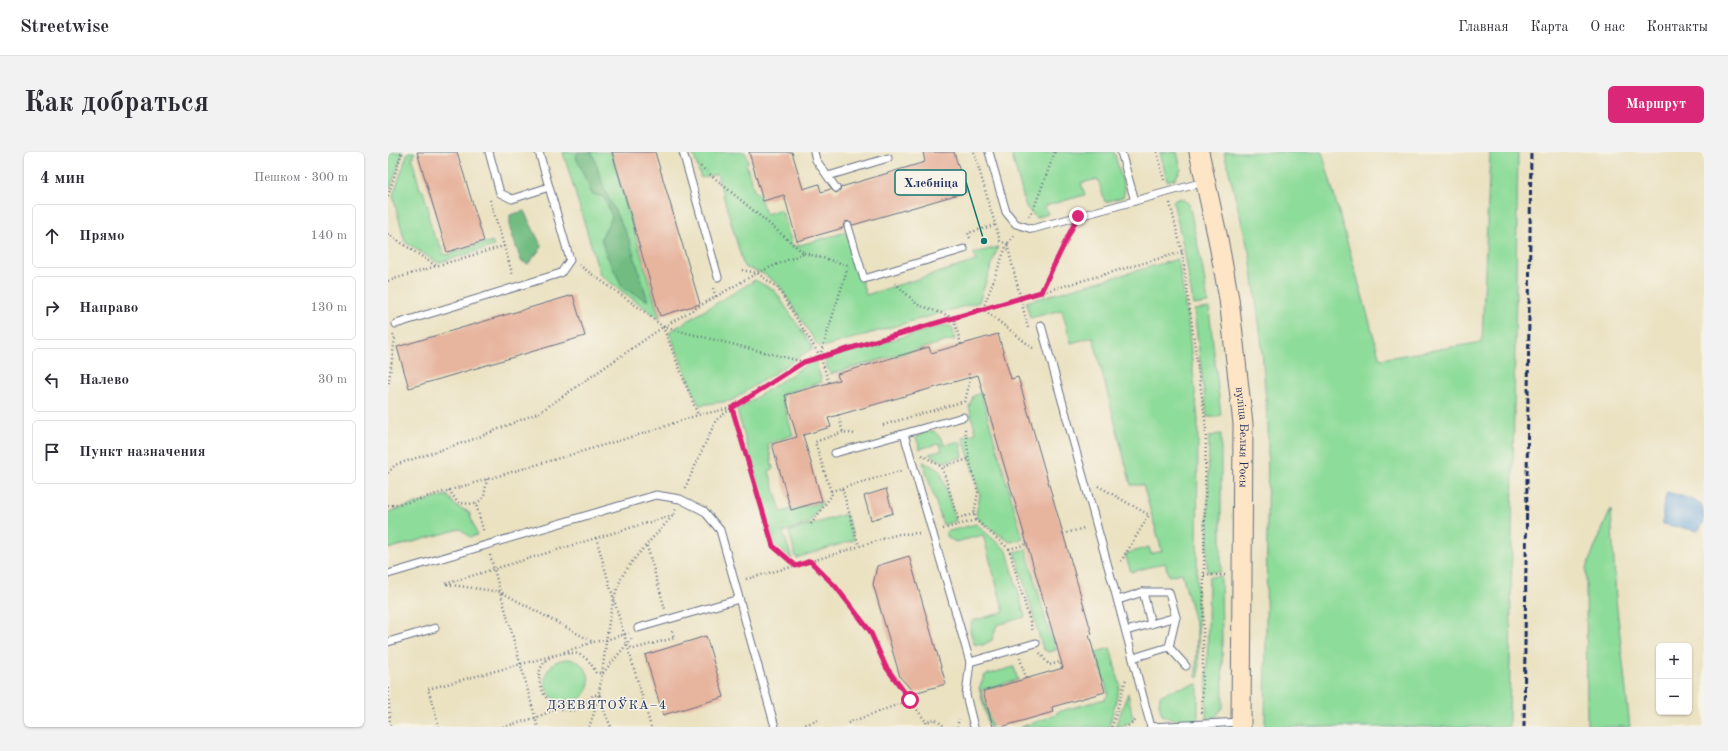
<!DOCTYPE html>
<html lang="ru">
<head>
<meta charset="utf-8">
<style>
	:root { --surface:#fff; --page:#f2f2f3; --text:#2b2b33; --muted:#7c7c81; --line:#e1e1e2; --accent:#db2777 }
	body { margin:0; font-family:"Old Standard TT",serif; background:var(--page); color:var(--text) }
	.controls { position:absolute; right:12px; bottom:12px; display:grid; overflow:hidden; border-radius:6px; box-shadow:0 1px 3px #0004 }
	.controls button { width:36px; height:36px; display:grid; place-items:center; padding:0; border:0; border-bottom:1px solid var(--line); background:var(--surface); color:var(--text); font:20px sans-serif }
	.stop { position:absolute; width:12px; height:12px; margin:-9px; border:3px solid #db2777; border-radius:50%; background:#fff }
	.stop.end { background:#db2777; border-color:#fff; box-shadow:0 1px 4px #0008 }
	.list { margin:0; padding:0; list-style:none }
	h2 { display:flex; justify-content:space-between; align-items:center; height:52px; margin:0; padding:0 16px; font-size:17px }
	h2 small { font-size:13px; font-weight:400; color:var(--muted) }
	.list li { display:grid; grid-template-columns:26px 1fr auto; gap:12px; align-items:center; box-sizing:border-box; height:64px; margin:0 8px 8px; padding:0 8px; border:1px solid var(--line); border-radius:6px }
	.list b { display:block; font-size:15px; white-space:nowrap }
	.list em { font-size:13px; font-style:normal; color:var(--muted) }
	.icon { flex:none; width:22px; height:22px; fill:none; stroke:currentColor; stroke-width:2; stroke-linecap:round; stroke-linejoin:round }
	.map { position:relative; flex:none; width:1316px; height:575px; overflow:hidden; border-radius:6px }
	header { display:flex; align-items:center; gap:24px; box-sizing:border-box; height:56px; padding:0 20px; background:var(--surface); border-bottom:1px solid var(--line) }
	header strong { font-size:19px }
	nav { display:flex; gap:22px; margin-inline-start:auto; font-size:14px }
	.intro { display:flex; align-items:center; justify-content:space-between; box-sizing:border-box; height:96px; padding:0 24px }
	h1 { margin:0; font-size:28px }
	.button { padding:10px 18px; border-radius:6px; background:var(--accent); color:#fff; font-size:14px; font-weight:700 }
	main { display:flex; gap:24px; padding:0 24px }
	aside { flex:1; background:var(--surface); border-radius:6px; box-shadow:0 1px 3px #0004 }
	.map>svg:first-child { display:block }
	.green { fill:#8ddc9a; stroke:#54867c }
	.forest { fill:#72bc82; stroke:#467670 }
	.water { fill:#69a5da; stroke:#426a9c }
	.building { fill:#e7b49e }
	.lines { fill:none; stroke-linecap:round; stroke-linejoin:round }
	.lane-casing { stroke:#646e81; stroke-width:9 }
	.secondary-casing { stroke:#646e81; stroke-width:21 }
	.path { stroke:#646e81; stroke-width:2.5; stroke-dasharray:1 3; stroke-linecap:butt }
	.lane { stroke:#fff; stroke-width:7 }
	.secondary { stroke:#fde5c5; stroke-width:19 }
	.rail { stroke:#1b2f5e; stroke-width:3; stroke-dasharray:6 3; stroke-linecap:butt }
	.route { stroke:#db2777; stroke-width:5 }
	.labels { text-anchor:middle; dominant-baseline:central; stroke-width:3; stroke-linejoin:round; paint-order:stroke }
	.street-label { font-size:12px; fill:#1b2f5e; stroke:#f7f3e8 }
	.neighbourhood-label { font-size:13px; letter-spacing:1px; fill:#1b2f5e; stroke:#f7f3e8 }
	.leader { fill:none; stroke:#0f766e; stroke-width:1.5 }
	.callout-dot { fill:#0f766e; stroke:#f7f3e8; stroke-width:1.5 }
	.callout { fill:#f7f3e8; stroke:#0f766e; stroke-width:1.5 }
	.callout-label { font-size:13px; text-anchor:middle; font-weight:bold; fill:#1b2f5e }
</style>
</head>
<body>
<header>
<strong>Streetwise</strong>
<nav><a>Главная</a><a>Карта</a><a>О нас</a><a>Контакты</a></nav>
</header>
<div class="intro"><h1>Как добраться</h1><a class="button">Маршрут</a></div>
<main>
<aside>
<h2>4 мин<small>Пешком · 300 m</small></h2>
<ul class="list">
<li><svg class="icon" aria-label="ahead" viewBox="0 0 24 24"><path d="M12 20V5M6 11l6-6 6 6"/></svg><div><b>Прямо</b></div><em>140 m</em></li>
<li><svg class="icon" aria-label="right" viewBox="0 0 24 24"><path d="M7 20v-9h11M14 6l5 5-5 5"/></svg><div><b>Направо</b></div><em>130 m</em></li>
<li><svg class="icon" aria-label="left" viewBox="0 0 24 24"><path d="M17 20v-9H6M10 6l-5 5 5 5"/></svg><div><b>Налево</b></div><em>30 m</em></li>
<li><svg class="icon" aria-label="arrive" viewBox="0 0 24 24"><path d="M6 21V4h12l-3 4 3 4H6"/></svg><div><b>Пункт назначения</b></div></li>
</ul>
</aside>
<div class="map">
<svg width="1316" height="575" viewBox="0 0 1316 575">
	<rect width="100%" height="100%" fill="#f7f3e8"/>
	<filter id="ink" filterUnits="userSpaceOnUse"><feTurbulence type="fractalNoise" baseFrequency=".025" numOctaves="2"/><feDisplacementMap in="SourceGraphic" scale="8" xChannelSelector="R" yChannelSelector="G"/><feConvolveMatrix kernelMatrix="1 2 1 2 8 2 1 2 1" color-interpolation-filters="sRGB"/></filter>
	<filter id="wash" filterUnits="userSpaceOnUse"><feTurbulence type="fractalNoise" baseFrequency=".012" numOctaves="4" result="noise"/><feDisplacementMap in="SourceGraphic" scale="16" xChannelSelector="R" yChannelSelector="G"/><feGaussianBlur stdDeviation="0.9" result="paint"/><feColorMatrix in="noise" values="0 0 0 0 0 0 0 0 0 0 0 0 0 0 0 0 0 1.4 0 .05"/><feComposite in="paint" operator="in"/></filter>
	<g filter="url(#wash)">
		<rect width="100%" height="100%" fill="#ebe2c2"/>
		<!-- green -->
		<g class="green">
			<path d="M0,0h15l-12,35 -3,1z"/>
			<path d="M20,0h7l-3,7 8,30 3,2 6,20 -1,4 6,21 4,4 5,13 3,2 46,-14 2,5 -56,17 -33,-21 -12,-46z"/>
			<path d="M175,0h48l49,167 -60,-44z"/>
			<path d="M305,0h52l3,10 -2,2 9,29h3l8,21 15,-5 12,38 53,-15 20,63 110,-34 -2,-8 24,-6 -19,55 -153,44h-8l-39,-61 -15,-11 -20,-7 -27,-93 -16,4z"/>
			<path d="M623,0h103l11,38 -2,7 -18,5 -7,-23 -17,4 4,12 -40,11 3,8 -12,4 -10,-11z"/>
			<path d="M772,0h17l4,17 -6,10 -8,2z"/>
			<path d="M836,0h98l58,207 102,-17 8,-190h28l-9,575h-244l3,-299 -7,-91 -11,-81z"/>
			<path d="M793,46l8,6 14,66 5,33 -15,2 -8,-51 -12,-53z"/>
			<path d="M790,107l10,64 10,97 -1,155 2,102h-3l1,-47 -15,-57 -13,3 -4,-13 -34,9 -6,-18 24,-7 2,7 11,-3 -19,-66h-12l-38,-148 -22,6 -9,-33 -32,8 -4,-16z"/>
			<path d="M367,128l20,11 38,57 -82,53 -32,4 -30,-73z"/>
			<path d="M821,156l12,107 -5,2h-9l-13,-107z"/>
			<path d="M557,173l7,2 3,12 -125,35 -6,-15z"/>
			<path d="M428,210l6,20 -39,12 -1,3 11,38 -25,9 5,25 -4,2 12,41 42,-10 -14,21 -26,9 9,27 -17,-15 -38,-134 69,-45z"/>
			<path d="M593,241l42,146 -13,3 -31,-22 -3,-6 4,-19 -17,-58 13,-4 -7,-26 4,-11z"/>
			<path d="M538,279h8l8,8 2,6 16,-4 3,16 -20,5 -14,-8 13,-4 -2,-7 -20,6 -4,-12z"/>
			<path d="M830,282h3v138h-14l2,-135z"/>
			<path d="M535,310l17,8 16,51 -13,4z"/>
			<path d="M59,343l9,11 13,6 8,23 -7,2 -10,-8 -72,20v-37z"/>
			<path d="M1223,357l5,90 14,128h-43l-1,-159z"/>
			<path d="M458,362l8,26 -58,18 -7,-27z"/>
			<path d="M588,372l31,27 18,66 -28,8 -5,15 -9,5 -9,-1 -4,-14 2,-9 32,-9 -21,-77 -27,7 -8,-4 -2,-6z"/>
			<path d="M638,397l25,89h2l3,12 -8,2 -5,-3 -28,-97z"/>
			<path d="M833,424l2,130 -7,11 -9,3 -1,-4 3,-139z"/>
			<path d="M722,496l10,37 -11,42h-88l35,-12 1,-3 48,-13 3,-5 -12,-42z"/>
			<circle cx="179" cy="529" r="22"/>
			<path d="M626,515l4,13 -37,10 11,37h-3l-10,-39 6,-13z"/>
			<path d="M810,532v37l-27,-2 -9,-4 -3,-11 1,-8 11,-6z"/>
			<path d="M740,541l5,26 -6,5 -12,3z"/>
		</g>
		<!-- forest -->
		<g class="forest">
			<path d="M190,0h14l13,39 24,48 19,62 -25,-13 -18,-36 -4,-14 11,-21 -8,-20 -12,-3 -16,-37z"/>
			<path d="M136,59l18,36 -14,17 -7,-3 -11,-32v-14z"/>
		</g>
		<!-- water -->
		<path class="water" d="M1279,340l24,7 11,6 2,17 -6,9 -35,-7v-17z"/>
		<g id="blocks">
			<!-- building -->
			<g class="building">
				<path d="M29,0h40l27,89 -37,11z"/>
				<path d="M224,0h43l45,152 -40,12z"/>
				<path d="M361,0h43l11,37 16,-5 2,8 10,-3 5,4 4,-3 1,-3 84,-25 -2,-10h31l12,40 -113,33 -6,-4 -3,2 -1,5 -46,13 -13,-46 -21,6z"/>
				<path d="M185,143l12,41 -176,52 -12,-41z"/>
				<path d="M610,182l13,45 7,-2 74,257 -3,1 16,57 -53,15 1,5 -52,15h-8l-10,-36 80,-23 -85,-293 -150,43 3,9 -28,8 19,66 -31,9 -19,-66 25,-7 -12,-42 54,-15 -2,-6 92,-27 2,6z"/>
				<path d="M498,337l7,24 -22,7 -7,-24z"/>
				<path d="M521,404l37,128 -32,9 -14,-16 -27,-93 4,-18z"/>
				<path d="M318,484l18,61 -61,18 -18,-60z"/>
			</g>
		</g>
	</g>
	<g filter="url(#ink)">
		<use href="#blocks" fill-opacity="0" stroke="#646e81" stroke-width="1"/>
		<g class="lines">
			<!-- lane casing -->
			<g class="lane-casing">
				<g id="lane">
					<path d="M101,0l11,41 12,6 37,-12"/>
					<path d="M295,0l35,125"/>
					<path d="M426,0l2,8 20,28"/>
					<path d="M601,0l17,60 10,12 16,5 172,-47"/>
					<path d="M733,0l14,49"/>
					<path d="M440,24l60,-18"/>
					<path d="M460,74l16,53 100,-30"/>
					<path d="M8,172l165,-51 9,-13 -31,-108"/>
					<path d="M653,173l75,270 35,132 89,-5"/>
					<path d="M516,282l66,228 -4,33 8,32"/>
					<path d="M447,301l128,-36"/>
					<path d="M0,422l268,-79 24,4 24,12 16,19 55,197"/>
					<path d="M755,440l8,32"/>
					<path d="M730,448l25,-8h26l7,25 -50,14"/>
					<path d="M250,476l101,-29"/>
					<path d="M0,490l47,-14"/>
					<path d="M781,495l17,19"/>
					<path d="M745,506l36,-11 7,-30"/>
					<path d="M582,510l66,-19"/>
				</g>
			</g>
			<!-- secondary casing -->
			<g class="secondary-casing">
				<g id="secondary">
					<path id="s1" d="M811,0l19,87 11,60 14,125 -2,303"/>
				</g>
			</g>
			<!-- path -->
			<g class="path">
				<path d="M586,0l26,89 7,3 -24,65 51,40"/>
				<path d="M769,0l7,28"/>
				<path d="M0,44l14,-44"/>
				<path d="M102,48l23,76"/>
				<path d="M782,51l12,49 24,175 -4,286"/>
				<path d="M641,64l5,-8 21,-56"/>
				<path d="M0,82l48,32 68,-20"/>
				<path d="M626,84l-7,8 21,84"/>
				<path d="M582,86l-2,-5 27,-8"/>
				<path d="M416,101l44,12"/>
				<path d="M191,113l66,47 18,15 35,88"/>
				<path d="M354,118l15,3 20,14 43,69 9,27"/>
				<path d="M0,129l48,-15"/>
				<path d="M507,131l23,22 35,12 8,27"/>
				<path d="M325,136l3,9"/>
				<path d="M653,139l30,-60"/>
				<path d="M275,175l141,35"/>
				<path d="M432,204l28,-89"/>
				<path d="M0,235l7,-49 -2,-3"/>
				<path d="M577,250l5,-22 -2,-9"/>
				<path d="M449,259l6,21 12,2"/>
				<path d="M495,273l82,-24"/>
				<path d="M577,277l4,30"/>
				<path d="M534,303l20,12"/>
				<path d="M0,321l7,-8 79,-26 66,-27 123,-85 94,-54 47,-20 -105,-88"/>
				<path d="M710,334l51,29 -29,48"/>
				<path d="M297,336l31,-68 16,-12 41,138 23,20 103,-32 22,-1"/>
				<path d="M454,336l61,-18"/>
				<path d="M61,338l9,13 18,1 8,29"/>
				<path d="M443,339l11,-3 17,58"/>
				<path d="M88,352l8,-7 3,-18"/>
				<path d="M0,354l21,-4 236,-69 53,-18 34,-7 72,-46 16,-6 362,-104"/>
				<path d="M586,362l-16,4 -16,-51 27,-8 9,33 -4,22 2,6 33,29 24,83"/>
				<path d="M423,372l21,-29 -17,-53 28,-10"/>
				<path d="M555,377l33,-9"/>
				<path d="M675,382l21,-6"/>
				<path d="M208,386l-151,46 56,8 92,50 12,-2 24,-7"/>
				<path d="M259,394l18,63"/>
				<path d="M621,397l18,-5"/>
				<path d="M102,403l48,172"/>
				<path d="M422,410l26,25 34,44 16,36 40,55"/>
				<path d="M816,423h21"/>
				<path d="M358,427l49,-13"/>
				<path d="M239,493l6,4 41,-11 -2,-7"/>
				<path d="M176,500l29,-10"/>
				<path d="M652,501l9,12 11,-3 2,7"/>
				<path d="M632,506l6,21"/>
				<path d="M0,536l2,39"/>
				<path d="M212,543h-7c-3,4 -6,9 -10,12 -38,20 -69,-53 -14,-54 14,-1 22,9 27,20h7l29,-35"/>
				<path d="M212,543l5,18 6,14"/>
				<path d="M460,571l62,-23"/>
				<path d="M51,575l-11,-38 127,-34"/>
				<path d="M115,575l32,-9 21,-9"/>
				<path d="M201,575c19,-47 12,-99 31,-146 7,-18 41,-51 54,-67l2,-5"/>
				<path d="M263,575l-55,-189 78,-23"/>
				<path d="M410,575l21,-7"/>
				<path d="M539,575l-1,-5 9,-3 10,8"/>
				<path d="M569,575l2,-8"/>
				<path d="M724,575l14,-48"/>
				<path d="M736,575l6,-2 7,-6"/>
			</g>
			<!-- lane -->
			<use href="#lane" class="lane"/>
			<!-- secondary -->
			<use href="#secondary" class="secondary"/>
			<!-- rail -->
			<path class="rail" d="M1136,575l7,-575"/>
		</g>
	</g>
	<g class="lines" filter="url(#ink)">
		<!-- route -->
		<path class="route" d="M522,548l-24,-33 -16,-36 -34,-44 -26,-26 -14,5 -23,-20 -41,-138 72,-46 237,-70 37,-76"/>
	</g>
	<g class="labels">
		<!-- street labels -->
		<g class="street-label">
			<text stroke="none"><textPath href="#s1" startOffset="289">вуліца Белыя Росы</textPath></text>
		</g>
		<!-- neighbourhood labels -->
		<g class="neighbourhood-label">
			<text x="219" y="553">ДЗЕВЯТОЎКА–4</text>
		</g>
	</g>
	<!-- callouts -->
	<path class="leader" d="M596 89L578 30"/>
	<circle class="callout-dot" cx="596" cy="89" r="4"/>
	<rect class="callout" x="507" y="18" width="71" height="25" rx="4"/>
	<g class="callout-label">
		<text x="543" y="35">Хлебніца</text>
	</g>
</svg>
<div class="controls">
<button>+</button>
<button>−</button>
</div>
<div class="stop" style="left:522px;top:548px"></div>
<div class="stop end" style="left:690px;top:64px"></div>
</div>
</main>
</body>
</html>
